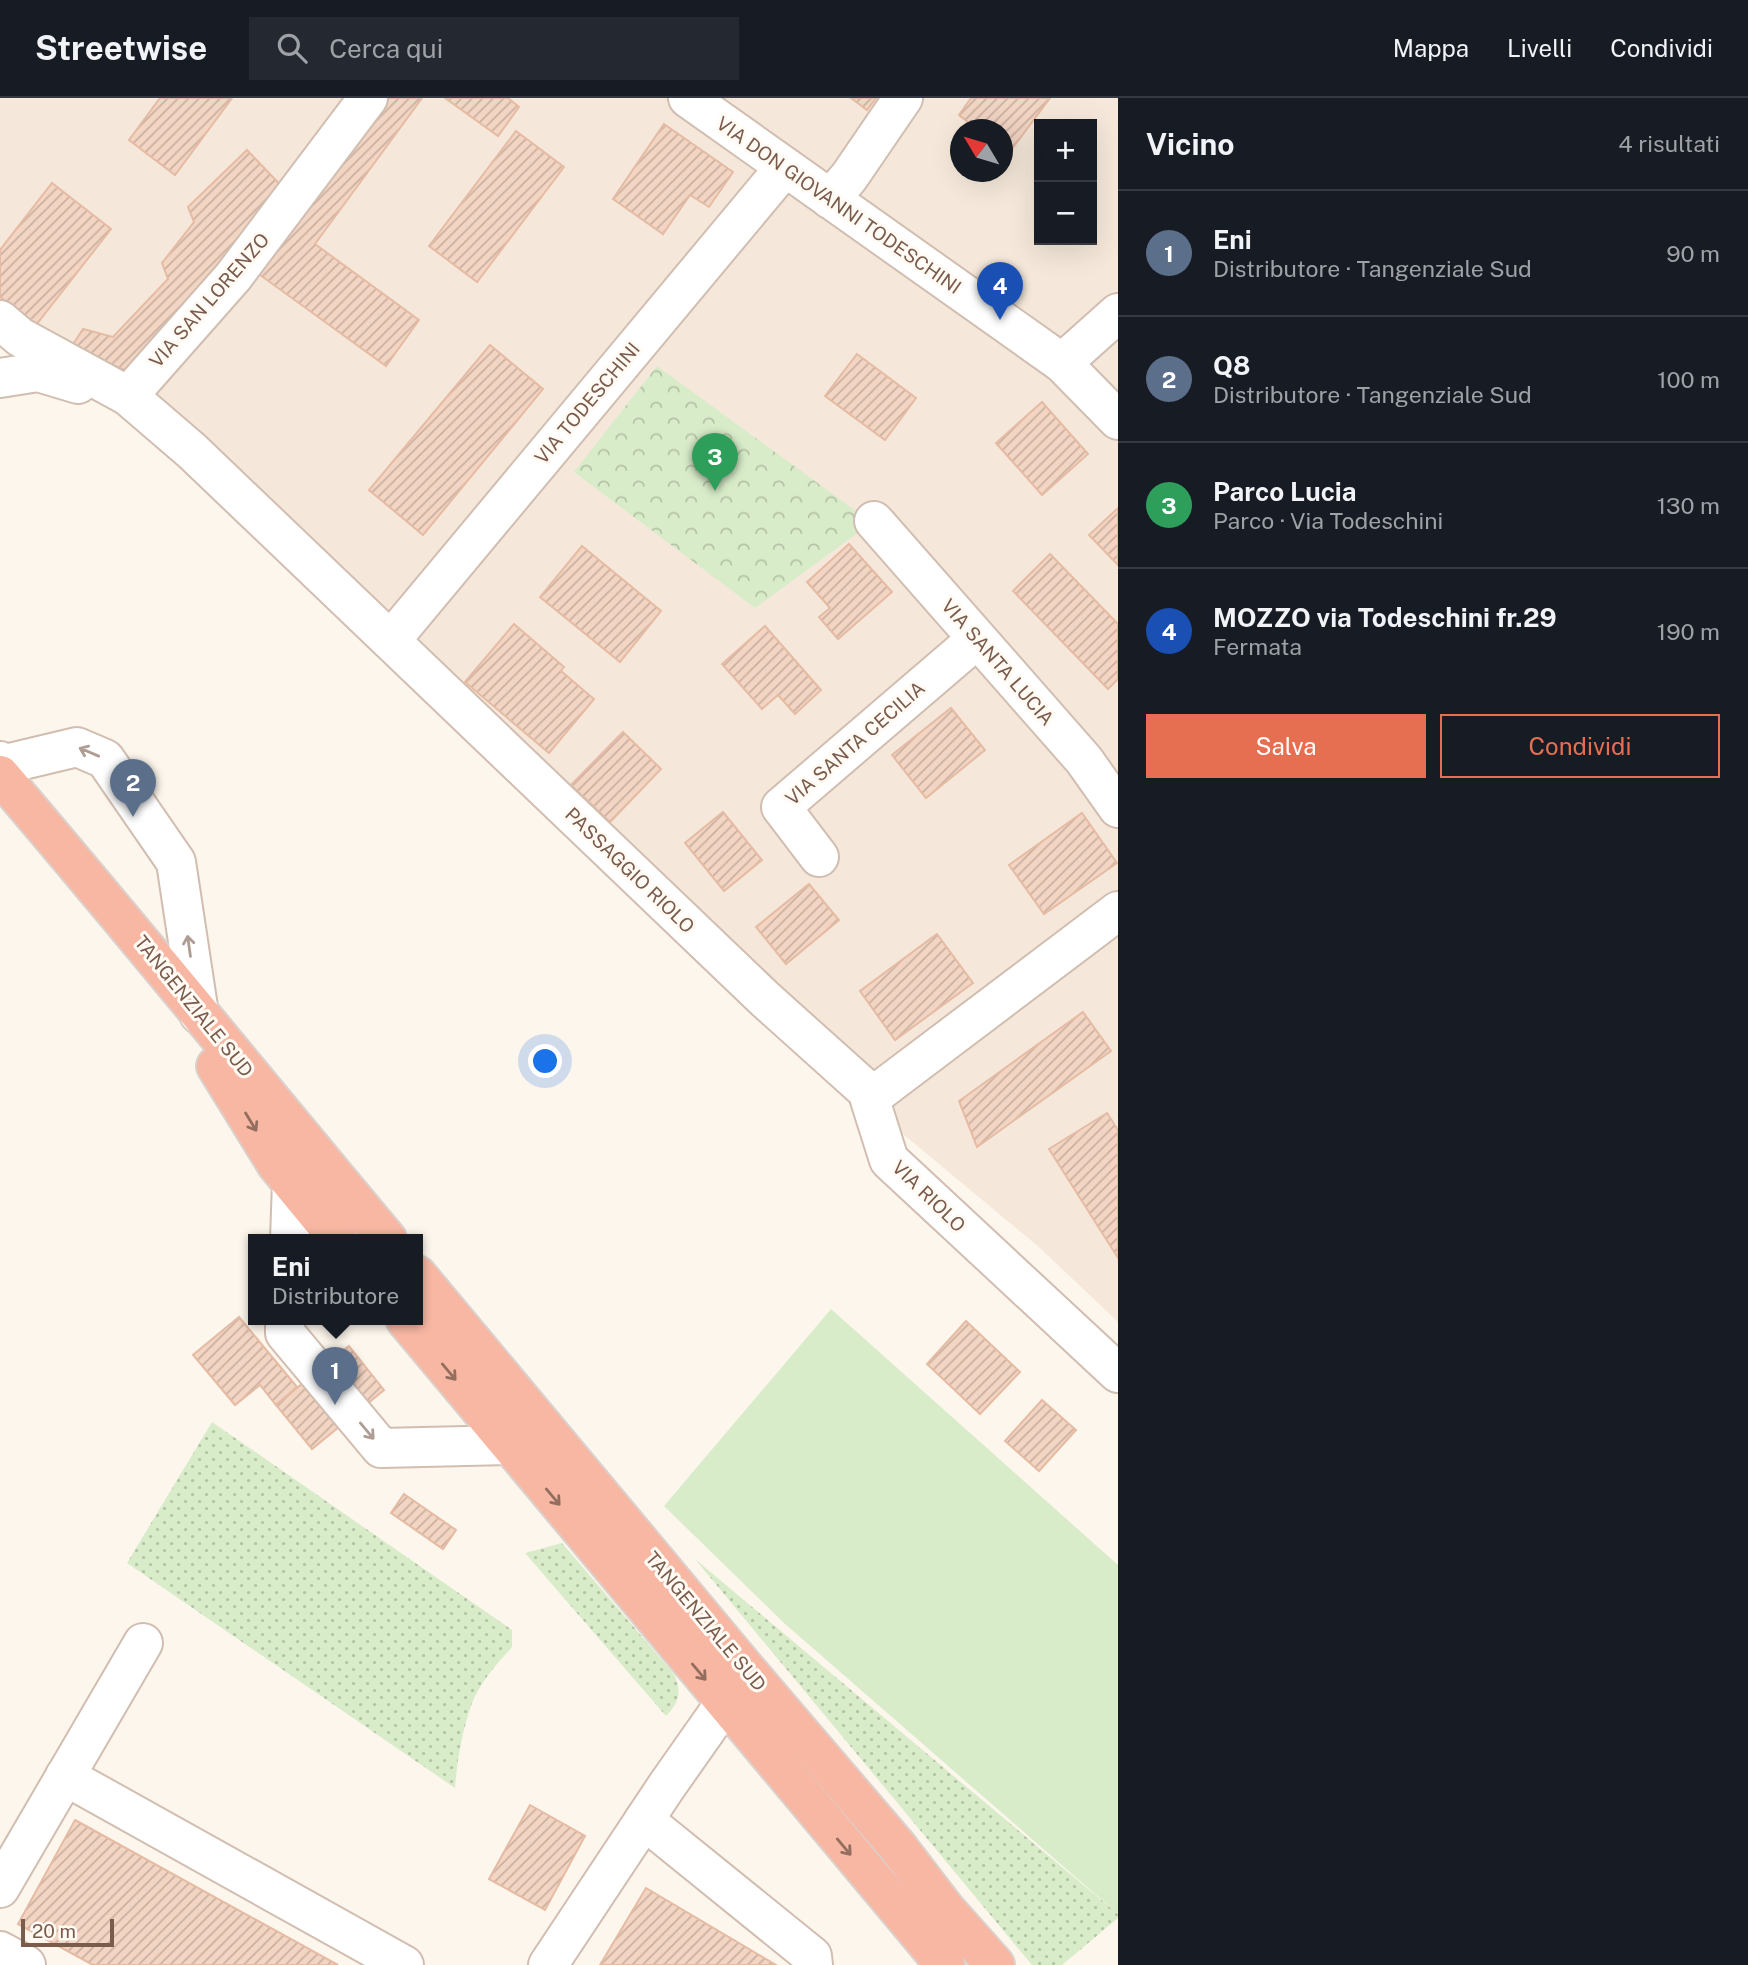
<!DOCTYPE html>
<html lang="it">
<head>
<meta charset="utf-8">
<style>
	:root { --surface:#171b24; --page:#242831; --text:#f1f3f6; --muted:#9ea1a6; --line:#363941; --accent:#e76f51 }
	body { margin:0; font-family:"Public Sans",sans-serif; background:var(--page); color:var(--text) }
	.controls { position:absolute; right:21px; top:21px; display:grid; overflow:hidden; border-radius:0px; box-shadow:0 7px 28px #0002 }
	.controls button { width:63px; height:63px; display:grid; place-items:center; padding:0; border:0; border-bottom:2px solid var(--line); background:var(--surface); color:var(--text); font:35px sans-serif }
	.compass { position:absolute; left:950px; top:21px; width:63px; height:63px; border-radius:50%; background:var(--surface); box-shadow:0 7px 28px #0002; rotate:308deg }
	.scale { position:absolute; left:21px; bottom:18px; width:93px; box-sizing:border-box; padding-left:7px; border:4px solid #7a5c4d; border-top:0; font-size:19px; line-height:24px; white-space:nowrap; color:#7a5c4d; -webkit-text-stroke:5px #fffaf3; paint-order:stroke }
	.you { position:absolute; left:546px; top:964px; width:24px; height:24px; margin:-18px; border:5px solid #fff; border-radius:50%; background:#1a73e8; box-shadow:0 0 0 10px #1a73e833 }
	.badge { display:grid; place-items:center; width:46px; height:46px; border-radius:50%; background:var(--accent); color:#fff; font-size:23px; font-weight:700 }
	.pin { position:absolute; translate:-50% -58px; filter:drop-shadow(0 2px 4px #0008) }
	.pin::after { content:''; position:absolute; top:37px; width:24px; height:21px; background:inherit; clip-path:polygon(0 0,100% 0,50% 100%) }
	.popup { position:absolute; left:248px; top:1136px; width:175px; height:91px; box-sizing:border-box; display:grid; place-content:center; border-radius:0px; background:var(--surface); filter:drop-shadow(0 2px 5px #0005); font-size:23px; white-space:nowrap; color:var(--muted) }
	.popup b { font-size:26px; color:var(--text) }
	.popup::after { content:''; position:absolute; left:50%; top:100%; margin-left:-14px; border:14px solid transparent; border-top-color:var(--surface) }
	.list { margin:0; padding:0; list-style:none }
	h2 { display:flex; justify-content:space-between; align-items:center; height:91px; margin:0; padding:0 28px; font-size:30px }
	h2 small { font-size:23px; font-weight:400; color:var(--muted) }
	.list li { display:grid; grid-template-columns:46px 1fr auto; gap:21px; align-items:center; box-sizing:border-box; height:126px; padding:0 28px; border-top:2px solid var(--line) }
	.list b { display:block; font-size:26px; white-space:nowrap }
	.list p { margin:0; font-size:23px; white-space:nowrap; color:var(--muted) }
	.list em { font-size:23px; font-style:normal; color:var(--muted) }
	.actions { display:flex; gap:14px; padding:21px 28px }
	.actions a { flex:1; padding:16px 0; border:2px solid var(--accent); border-radius:0px; text-align:center; font-size:24px; color:var(--accent) }
	.actions .main { background:var(--accent); color:#fff }
	.icon { flex:none; width:38px; height:38px; fill:none; stroke:currentColor; stroke-width:2; stroke-linecap:round; stroke-linejoin:round }
	.map { position:relative; flex:none; width:1118px; height:1867px; overflow:hidden }
	header { display:flex; align-items:center; gap:42px; box-sizing:border-box; height:98px; padding:0 35px; background:var(--surface); border-bottom:2px solid var(--line) }
	header strong { font-size:33px }
	nav { display:flex; gap:38px; margin-inline-start:auto; font-size:24px }
	.search { width:490px; height:63px; background:var(--page); display:flex; align-items:center; gap:18px; box-sizing:border-box; padding:0 24px; border-radius:0px; color:var(--muted); font-size:26px }
	main { display:flex }
	aside { flex:1; background:var(--surface) }
	.map>svg:first-child { display:block }
	.residential { fill:#f5e8da; fill-rule:evenodd }
	.grass { fill:url(#grass-dots) }
	.forest { fill:url(#forest-crowns) }
	.pitch { fill:#d8ecc9 }
	.building { fill:url(#building-hatch); stroke:#e6bba3; stroke-width:2 }
	.lines { fill:none; stroke-linecap:round; stroke-linejoin:round }
	.minor-casing { stroke:#d1beb0; stroke-width:42 }
	.highway-casing { stroke:#dad1cd; stroke-width:42 }
	.minor { stroke:#fff; stroke-width:38 }
	.highway { stroke:#f7b7a3; stroke-width:38 }
	.oneway { stroke:#af9d94 }
	.oneway2 { stroke:#936e5e }
	.labels { text-anchor:middle; dominant-baseline:central; stroke-width:6; stroke-linejoin:round; paint-order:stroke }
	.street-label { font-size:19px; fill:#7a5c4d; stroke:#fffaf3 }
</style>
</head>
<body>
<header>
<strong>Streetwise</strong>
<div class="search"><svg class="icon" aria-label="search" viewBox="0 0 24 24"><circle cx="10" cy="10" r="6"/><path d="M15 15l6 6"/></svg>Cerca qui</div>
<nav><a>Mappa</a><a>Livelli</a><a>Condividi</a></nav>
</header>
<main>
<div class="map">
<svg width="1118" height="1867" viewBox="0 0 1118 1867">
	<defs>
		<pattern id="grass-dots" width="8" height="8" patternUnits="userSpaceOnUse" patternTransform="scale(1.75)"><rect width="8" height="8" fill="#d8ecc9"/><path d="M2 2h.1M6 6h.1" fill="none" stroke="#b4c2a5" stroke-width="1.8" stroke-linecap="round"/></pattern>
		<pattern id="forest-crowns" width="20" height="18" patternUnits="userSpaceOnUse" patternTransform="scale(1.75)"><rect width="20" height="18" fill="#d8ecc9"/><path d="M2 6a3 3 0 1 1 6 0M12 15a3 3 0 1 1 6 0" fill="none" stroke="#b4c2a5"/></pattern>
		<pattern id="building-hatch" width="6" height="6" patternUnits="userSpaceOnUse" patternTransform="scale(1.75)"><rect width="6" height="6" fill="#f3d5c3"/><path d="M-1 1l2-2M0 6l6-6M5 7l2-2" fill="none" stroke="#cab0a1"/></pattern>
	</defs>
	<rect width="100%" height="100%" fill="#fdf6ec"/>
	<!-- residential -->
	<path class="residential" d="M0,0h1118v1224l-78,-74 -191,-159 -721,-693 -128,-76zM1039,26h53v116h-53zM960,32h42v42h-42z"/>
	<!-- grass -->
	<g class="grass">
		<path d="M212,1324l300,208v17c-16,18 -33,36 -41,59 -9,26 -14,55 -16,82l-328,-225z"/>
		<path d="M562,1445l112,131c8,17 5,29 -8,42l-141,-163z"/>
		<path d="M695,1461l423,355v4l-56,47h-30z"/>
	</g>
	<!-- forest -->
	<path class="forest" d="M657,268l199,145h27l-9,10 -119,87 -181,-136z"/>
	<!-- pitch -->
	<path class="pitch" d="M831,1211l287,256v349l-334,-291 -120,-117z"/>
	<!-- building -->
	<g class="building">
		<path d="M160,0h72l-57,77 -46,-35z"/>
		<path d="M372,0h50l-107,146 104,76 -33,46 -137,-99z"/>
		<path d="M445,0h63l11,9 -21,29z"/>
		<path d="M851,0h25l-9,12z"/>
		<path d="M971,0h79l-41,55 -7,-5v-18h-24l-19,-15z"/>
		<path d="M664,26l69,48 -24,35 -19,-12 -27,39 -50,-35z"/>
		<path d="M516,33l48,36 -87,115 -48,-36z"/>
		<path d="M247,52l44,46 -158,177 -63,-24 13,-20 30,8 55,-58 -6,-16 32,-41 -6,-15z"/>
		<path d="M52,85l59,46 -75,96 -36,-28v-47z"/>
		<path d="M490,247l53,44 -120,146 -54,-45z"/>
		<path d="M857,256l59,44 -31,42 -60,-44z"/>
		<path d="M1042,304l46,52 -46,41 -46,-52z"/>
		<path d="M1118,410v57l-29,-30z"/>
		<path d="M849,446l43,48 -54,47 -19,-22 11,-9 -23,-26z"/>
		<path d="M582,448l79,65 -41,51 -80,-65z"/>
		<path d="M1050,456l68,70v55l-10,10 -95,-98z"/>
		<path d="M514,526l50,43 -3,4 33,28 -45,54 -84,-71z"/>
		<path d="M765,528l56,64 -26,24 -17,-19 -16,14 -40,-45z"/>
		<path d="M951,610l34,42 -59,48 -34,-43z"/>
		<path d="M623,634l38,37 -51,53 -39,-37z"/>
		<path d="M723,714l39,48 -38,31 -39,-48z"/>
		<path d="M1082,715l35,50 -73,51 -35,-49z"/>
		<path d="M809,786l30,36 -53,44 -30,-37z"/>
		<path d="M937,836l36,49 -78,57 -35,-49z"/>
		<path d="M1083,914l28,39 -134,96 -18,-46z"/>
		<path d="M1107,1015l11,17v128l-69,-109z"/>
		<path d="M239,1219l58,70 -21,18 -16,-20 -25,20 -42,-50z"/>
		<path d="M966,1223l54,51 -40,42 -53,-50z"/>
		<path d="M349,1248l35,44 -72,59 -36,-44z"/>
		<path d="M1042,1302l34,30 -37,41 -34,-30z"/>
		<path d="M404,1396l52,36 -13,19 -52,-36z"/>
		<path d="M530,1707l55,31 -40,74 -56,-31z"/>
		<path d="M75,1722l263,145h-245l-75,-41z"/>
		<path d="M646,1790l130,77h-176z"/>
	</g>
	<g class="lines">
		<!-- minor casing -->
		<g class="minor-casing">
			<g id="minor">
				<path d="M688,0l374,265 56,57"/>
				<path d="M830,101l19,-22 54,-79"/>
				<path d="M0,222l20,17 108,59 64,55 574,549 107,96"/>
				<path d="M1062,265l56,-50"/>
				<path d="M0,280l38,-6 40,12"/>
				<path d="M128,298l105,-119 135,-179"/>
				<path d="M874,423l210,239 34,48"/>
				<path d="M391,542l394,-473"/>
				<path d="M0,663l6,3 71,-17 28,12 71,103 23,152"/>
				<path d="M819,759l-38,-50 196,-168"/>
				<path d="M1118,813l-245,185 -3,4 19,60 229,213"/>
				<path d="M290,1141l2,-56"/>
				<path d="M285,1221v14l96,115 128,-3"/>
				<path d="M65,1678l339,189"/>
				<path d="M644,1722l168,136 1,9"/>
				<path d="M0,1790l143,-245"/>
				<path d="M0,1853l26,14"/>
				<path d="M548,1867l118,-178 59,-84"/>
			</g>
		</g>
		<!-- highway casing -->
		<g class="highway-casing">
			<g id="highway">
				<path d="M0,677c131,153 257,309 387,464"/>
				<path d="M216,968l61,99 61,74"/>
				<path d="M417,1177l332,398 148,173 49,64 49,55"/>
				<path d="M405,1221l540,646"/>
			</g>
		</g>
		<!-- minor -->
		<use href="#minor" class="minor"/>
		<!-- highway -->
		<use href="#highway" class="highway"/>
	</g>
	<!-- one-way arrows -->
	<defs><path id="oneway-shaft" d="M-6 0H5M1.5-3L5.5 0L1.5 3" fill="none" stroke-width="1.6" stroke-linecap="round" stroke-linejoin="round" transform="scale(1.75)"/></defs>
	<g class="oneway">
		<use href="#oneway-shaft" transform="translate(89 654) rotate(-157)"/>
		<use href="#oneway-shaft" transform="translate(189 848) rotate(-98)"/>
		<use href="#oneway-shaft" transform="translate(367 1333) rotate(50)"/>
	</g>
	<g class="oneway2">
		<use href="#oneway-shaft" transform="translate(251 1024) rotate(59)"/>
		<use href="#oneway-shaft" transform="translate(449 1274) rotate(50)"/>
		<use href="#oneway-shaft" transform="translate(553 1399) rotate(50)"/>
		<use href="#oneway-shaft" transform="translate(699 1574) rotate(50)"/>
		<use href="#oneway-shaft" transform="translate(844 1749) rotate(50)"/>
	</g>
	<g class="labels">
		<!-- street labels -->
		<g class="street-label">
			<text transform="translate(839 107) rotate(35)">VIA DON GIOVANNI TODESCHINI</text>
			<text transform="translate(209 202) rotate(-49)">VIA SAN LORENZO</text>
			<text transform="translate(587 305) rotate(-50)">VIA TODESCHINI</text>
			<text transform="translate(998 564) rotate(49)">VIA SANTA LUCIA</text>
			<text transform="translate(855 645) rotate(-41)">VIA SANTA CECILIA</text>
			<text transform="translate(630 772) rotate(44)">PASSAGGIO RIOLO</text>
			<text transform="translate(194 908) rotate(51)">TANGENZIALE SUD</text>
			<text transform="translate(929 1098) rotate(44)">VIA RIOLO</text>
			<text transform="translate(706 1523) rotate(50)">TANGENZIALE SUD</text>
		</g>
	</g>
</svg>
<div class="controls">
<button>+</button>
<button>−</button>
</div>
<svg class="compass" viewBox="-18 -18 36 36"><path d="M0-13l5 13h-10z" fill="#e53935"/><path d="M0 13l5-13h-10z" fill="#9ea1a6"/></svg>
<div class="scale">20 m</div>
<div class="you"></div>
<div class="pin badge" style="left:335px;top:1307px;background:#5c6f8a">1</div>
<div class="popup"><b>Eni</b>Distributore</div>
<div class="pin badge" style="left:133px;top:719px;background:#5c6f8a">2</div>
<div class="pin badge" style="left:715px;top:393px;background:#2e9e5b">3</div>
<div class="pin badge" style="left:1000px;top:222px;background:#1a4fb4">4</div>
</div>
<aside>
<h2>Vicino<small>4 risultati</small></h2>
<ul class="list">
<li><span class="badge" style="background:#5c6f8a">1</span><div><b>Eni</b><p>Distributore · Tangenziale Sud</p></div><em>90 m</em></li>
<li><span class="badge" style="background:#5c6f8a">2</span><div><b>Q8</b><p>Distributore · Tangenziale Sud</p></div><em>100 m</em></li>
<li><span class="badge" style="background:#2e9e5b">3</span><div><b>Parco Lucia</b><p>Parco · Via Todeschini</p></div><em>130 m</em></li>
<li><span class="badge" style="background:#1a4fb4">4</span><div><b>MOZZO via Todeschini fr.29</b><p>Fermata</p></div><em>190 m</em></li>
</ul>
<div class="actions"><a class="main">Salva</a><a>Condividi</a></div>
</aside>
</main>
</body>
</html>
